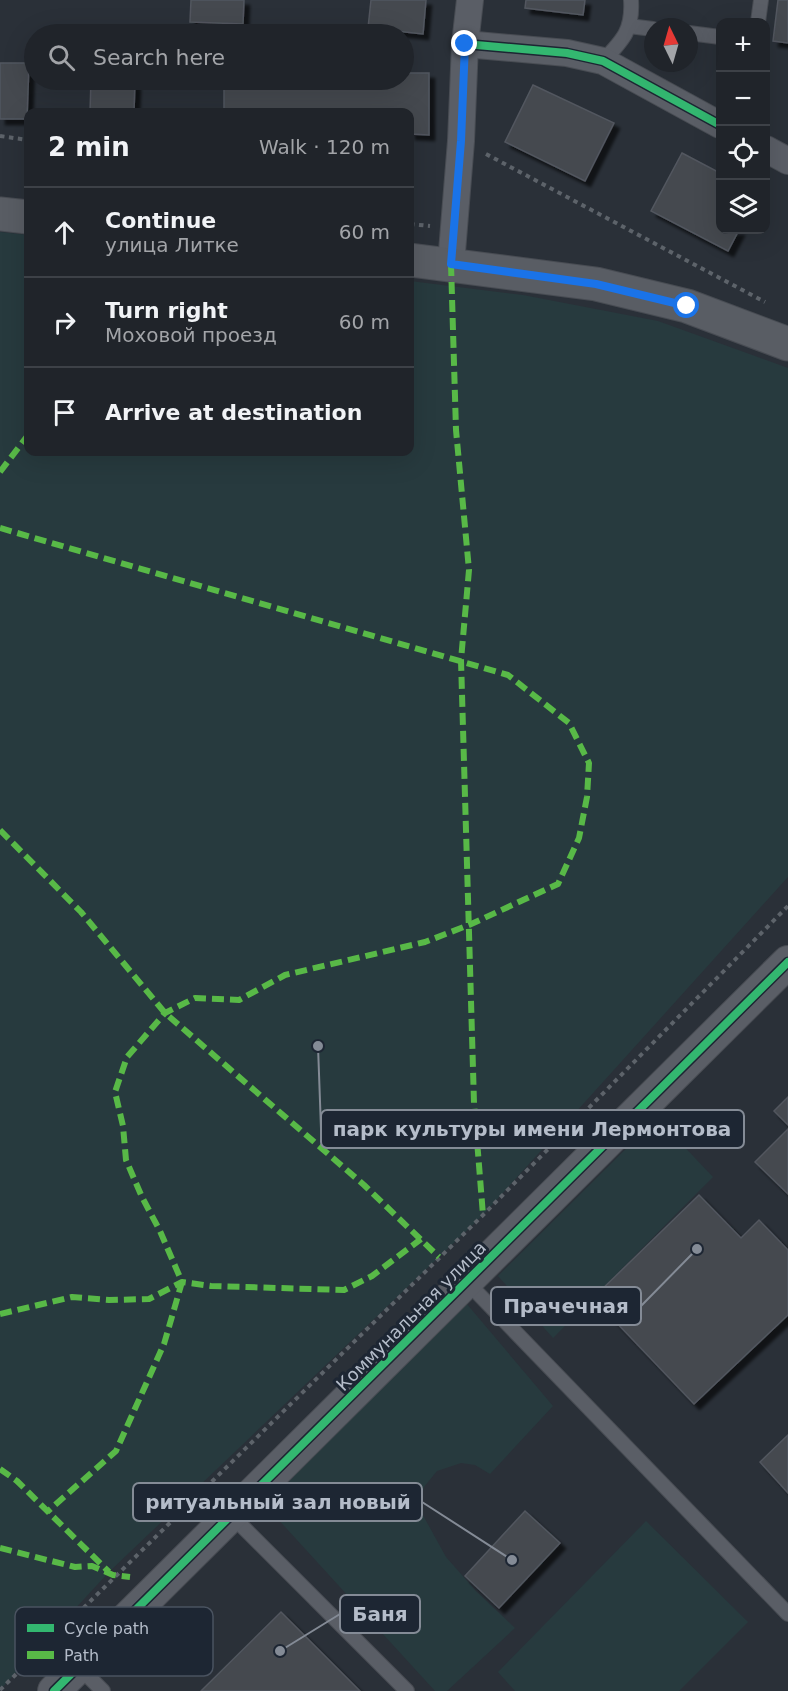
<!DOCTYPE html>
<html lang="en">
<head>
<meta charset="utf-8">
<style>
	:root { --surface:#20242a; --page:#2d3036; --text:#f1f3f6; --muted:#a2a4a8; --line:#3d4147 }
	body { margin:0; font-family:"DejaVu Sans",sans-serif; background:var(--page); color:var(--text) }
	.controls { position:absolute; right:18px; top:18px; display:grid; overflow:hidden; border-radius:12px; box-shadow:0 6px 24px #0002 }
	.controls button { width:54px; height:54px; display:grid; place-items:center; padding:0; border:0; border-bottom:2px solid var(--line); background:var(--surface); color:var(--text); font:30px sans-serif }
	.compass { position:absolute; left:644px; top:18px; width:54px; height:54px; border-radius:50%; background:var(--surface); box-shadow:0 6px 24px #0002; rotate:355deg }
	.stop { position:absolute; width:18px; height:18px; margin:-14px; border:4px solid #1a73e8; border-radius:50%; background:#fff }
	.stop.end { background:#1a73e8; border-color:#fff; box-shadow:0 2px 6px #0008 }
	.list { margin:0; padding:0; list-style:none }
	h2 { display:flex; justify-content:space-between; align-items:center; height:78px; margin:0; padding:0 24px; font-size:26px }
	h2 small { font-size:20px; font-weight:400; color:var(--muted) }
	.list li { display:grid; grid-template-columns:39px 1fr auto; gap:18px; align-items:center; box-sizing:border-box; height:90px; padding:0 24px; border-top:2px solid var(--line) }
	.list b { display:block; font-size:22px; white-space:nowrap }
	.list p { margin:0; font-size:20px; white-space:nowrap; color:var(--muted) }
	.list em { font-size:20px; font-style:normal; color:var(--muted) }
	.icon { flex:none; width:33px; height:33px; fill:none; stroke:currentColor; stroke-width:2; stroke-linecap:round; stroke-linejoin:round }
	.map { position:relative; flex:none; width:788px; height:1691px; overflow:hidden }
	.search { position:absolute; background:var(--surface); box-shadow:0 6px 24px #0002; left:24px; top:24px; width:390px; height:66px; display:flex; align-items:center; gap:15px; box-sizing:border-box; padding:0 21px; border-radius:33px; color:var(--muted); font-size:22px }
	.panel { position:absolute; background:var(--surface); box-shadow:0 6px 24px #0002; left:24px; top:108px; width:390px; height:348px; border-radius:12px }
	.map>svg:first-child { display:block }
	.green { fill:#273a3e }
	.building { fill:#444950; stroke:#52575f; stroke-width:1.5; filter:url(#shadow) }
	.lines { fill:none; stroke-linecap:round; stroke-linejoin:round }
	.service-casing { stroke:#484c53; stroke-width:16 }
	.minor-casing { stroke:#484c53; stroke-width:28 }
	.tertiary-casing { stroke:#484c53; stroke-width:34 }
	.secondary-casing { stroke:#484c53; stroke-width:35 }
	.path { stroke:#5d636a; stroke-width:4; stroke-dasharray:4.5 4.5; stroke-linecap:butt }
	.service { stroke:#5a5e66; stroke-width:14 }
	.minor { stroke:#5a5e66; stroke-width:26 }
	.tertiary { stroke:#5a5e66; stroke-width:32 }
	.secondary { stroke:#595d64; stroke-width:33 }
	.quiet { stroke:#58b947; stroke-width:6; stroke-dasharray:12 6; stroke-linecap:butt }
	.cycleway-casing { stroke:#1d2633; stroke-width:11 }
	.cycleway { stroke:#33b770; stroke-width:8 }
	.route { stroke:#1a73e8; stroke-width:8 }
	.labels { text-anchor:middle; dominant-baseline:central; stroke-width:6; stroke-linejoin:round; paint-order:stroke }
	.street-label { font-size:18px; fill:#b4bcc9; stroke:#1d2633 }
	.key { fill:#1d2633; stroke:#4a5360; stroke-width:1.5 }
	.key-label { font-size:16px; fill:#b4bcc9 }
	.leader { fill:none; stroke:#848b96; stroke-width:2 }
	.callout-dot { fill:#848b96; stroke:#1d2633; stroke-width:2 }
	.callout { fill:#1d2633; stroke:#848b96; stroke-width:2 }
	.callout-label { font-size:20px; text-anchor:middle; font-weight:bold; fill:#b4bcc9 }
</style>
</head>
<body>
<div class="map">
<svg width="788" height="1691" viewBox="0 0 788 1691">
	<defs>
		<filter id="shadow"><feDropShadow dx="5.5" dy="5.5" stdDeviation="1.5" flood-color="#0009"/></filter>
	</defs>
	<rect width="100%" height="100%" fill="#2a3038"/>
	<!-- green -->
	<g class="green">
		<path d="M0,232l28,3v217h382v-171l113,14 135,26 130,47v509l-305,338 -374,357 -109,118z"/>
		<path d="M657,1118l56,59 -160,161 -55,-62z"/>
		<path d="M466,1303l87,103 -63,68 -15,-9 -14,-2 -24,8 -13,16 -5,21 27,49 30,34 39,37 -68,63h-12l-170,-186z"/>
		<path d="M646,1521l102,101 -69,69h-164l-17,-19z"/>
	</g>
	<!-- building -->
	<g class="building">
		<path d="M191,0h53l-1,24 -53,-2z"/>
		<path d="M371,0h55l-3,34 -55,-6z"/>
		<path d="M526,0h59l-2,15 -58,-7z"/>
		<path d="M778,0h10v43l-15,-2z"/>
		<path d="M0,63h29l-2,56h-27z"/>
		<path d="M404,73h25v62l-19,-1v-22h-186v-32h54v6h88v-6h38z"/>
		<path d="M91,80h44l-1,32h-44z"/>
		<path d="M533,85l81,38 -29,58 -80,-39z"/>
		<path d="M682,153l38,20v57h19l-11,21 -77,-40z"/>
		<path d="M788,1097v28l-14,-14z"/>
		<path d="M788,1129v65l-33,-32z"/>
		<path d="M699,1195l42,43 18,-18 29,30v65l-94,89 -101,-106z"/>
		<path d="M788,1435v58l-28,-31z"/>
		<path d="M525,1511l35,32 -61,65 -34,-32z"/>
		<path d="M281,1612l79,79h-159z"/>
	</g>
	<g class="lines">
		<!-- service casing -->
		<g class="service-casing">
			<g id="service">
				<path d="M758,22l3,-22"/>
				<path d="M629,26l24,3"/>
				<path d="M689,33l31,4"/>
				<path d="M603,61c20,-21 30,-31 28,-61"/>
				<path d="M466,1281l322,333"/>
				<path d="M231,1515l176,176"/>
				<path d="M79,1667l24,24"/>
			</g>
		</g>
		<!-- minor casing -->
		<g class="minor-casing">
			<g id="minor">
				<path d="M465,44l102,9 36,8 117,64"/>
				<path d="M766,149l22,12"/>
				<path d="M451,264l10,-123 4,-97 5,-44"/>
			</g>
		</g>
		<!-- tertiary casing -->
		<g class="tertiary-casing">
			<path id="tertiary" d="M54,1691l734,-729"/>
		</g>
		<!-- secondary casing -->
		<g class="secondary-casing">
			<g id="secondary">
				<path d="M0,214l28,3"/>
				<path d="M410,260l186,24 91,22 101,38"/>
			</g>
		</g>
		<!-- path -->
		<g class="path">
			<path d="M0,136l28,4"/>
			<path d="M486,154l279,148"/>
			<path d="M410,224l20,2"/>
			<path d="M0,1690l483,-475 305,-309"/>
		</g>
		<!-- service -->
		<use href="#service" class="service"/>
		<!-- minor -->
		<use href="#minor" class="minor"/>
		<!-- tertiary -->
		<use href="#tertiary" class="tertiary"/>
		<!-- secondary -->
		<use href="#secondary" class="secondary"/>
		<!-- quiet -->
		<g class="quiet">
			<path d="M451,264l5,166 13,140 -8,90 13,443 9,112"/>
			<path d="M0,472l28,-37"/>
			<path d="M0,528l508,147 61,48 20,40 -2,34 -8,41 -21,46 -89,41 -44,17 -140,33 -46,25 -44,-2 -30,15 -38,44 -12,35 8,34 3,34 16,37 18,34 22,51 -18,62 -48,107 -69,61"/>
			<path d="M0,830l81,82 84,101 199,172 75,72"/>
			<path d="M0,1314l72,-17 37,3 40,-1 33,-17 29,4 133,4 28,-14 49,-37"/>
			<path d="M0,1469l17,12 92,91"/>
			<path d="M0,1548l75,19 17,-1 21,9 17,2"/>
		</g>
		<!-- cycleway casing -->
		<g class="cycleway-casing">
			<g id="cycleway">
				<path d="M465,44l102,9 36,8 117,64"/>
				<path d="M54,1691l734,-729"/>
			</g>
		</g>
		<!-- cycleway -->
		<use href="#cycleway" class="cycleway"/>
	</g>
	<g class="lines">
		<!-- route -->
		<path class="route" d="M465,44l-4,97 -10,123 145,20 91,22"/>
	</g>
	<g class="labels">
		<!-- street labels -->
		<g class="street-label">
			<text transform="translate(411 1316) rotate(-45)">Коммунальная улица</text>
		</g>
	</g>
	<!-- legend -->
	<rect x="15" y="1607" width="198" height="69" rx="9" class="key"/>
	<rect x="27" y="1624" width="27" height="8" fill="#33b770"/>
	<rect x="27" y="1651" width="27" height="8" fill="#58b947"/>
	<g class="key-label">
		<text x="64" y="1634">Cycle path</text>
		<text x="64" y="1661">Path</text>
	</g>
	<!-- callouts -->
	<path class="leader" d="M318 1046L321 1129M697 1249L641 1306M512 1560L422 1502M280 1651L340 1614"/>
	<g class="callout-dot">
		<circle cx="318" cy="1046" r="6"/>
		<circle cx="697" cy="1249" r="6"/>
		<circle cx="512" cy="1560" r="6"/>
		<circle cx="280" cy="1651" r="6"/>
	</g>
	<g class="callout">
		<rect x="321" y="1110" width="423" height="38" rx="6"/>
		<rect x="491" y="1287" width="150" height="38" rx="6"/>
		<rect x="133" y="1483" width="289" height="38" rx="6"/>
		<rect x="340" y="1595" width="80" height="38" rx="6"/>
	</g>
	<g class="callout-label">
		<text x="532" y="1136">парк культуры имени Лермонтова</text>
		<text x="566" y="1313">Прачечная</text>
		<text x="278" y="1509">ритуальный зал новый</text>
		<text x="380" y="1621">Баня</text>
	</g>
</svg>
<div class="controls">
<button>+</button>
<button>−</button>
<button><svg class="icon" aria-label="locate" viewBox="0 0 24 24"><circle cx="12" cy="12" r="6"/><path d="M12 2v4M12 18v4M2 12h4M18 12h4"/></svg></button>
<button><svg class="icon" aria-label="layers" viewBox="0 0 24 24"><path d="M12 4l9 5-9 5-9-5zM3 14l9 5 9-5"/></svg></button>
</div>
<svg class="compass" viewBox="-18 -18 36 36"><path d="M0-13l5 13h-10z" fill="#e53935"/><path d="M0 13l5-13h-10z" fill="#a2a4a8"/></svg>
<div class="stop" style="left:687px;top:306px"></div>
<div class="stop end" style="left:465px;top:44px"></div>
<div class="search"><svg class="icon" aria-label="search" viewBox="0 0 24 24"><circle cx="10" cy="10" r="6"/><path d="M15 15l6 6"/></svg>Search here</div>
<section class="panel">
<h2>2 min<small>Walk · 120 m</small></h2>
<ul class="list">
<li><svg class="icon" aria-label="ahead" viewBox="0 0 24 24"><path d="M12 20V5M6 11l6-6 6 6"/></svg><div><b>Continue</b><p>улица Литке</p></div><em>60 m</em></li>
<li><svg class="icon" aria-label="right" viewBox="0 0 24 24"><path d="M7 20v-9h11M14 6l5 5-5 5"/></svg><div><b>Turn right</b><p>Моховой проезд</p></div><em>60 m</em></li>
<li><svg class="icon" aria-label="arrive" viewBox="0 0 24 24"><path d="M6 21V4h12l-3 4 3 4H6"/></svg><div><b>Arrive at destination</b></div></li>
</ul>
</section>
</div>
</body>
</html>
